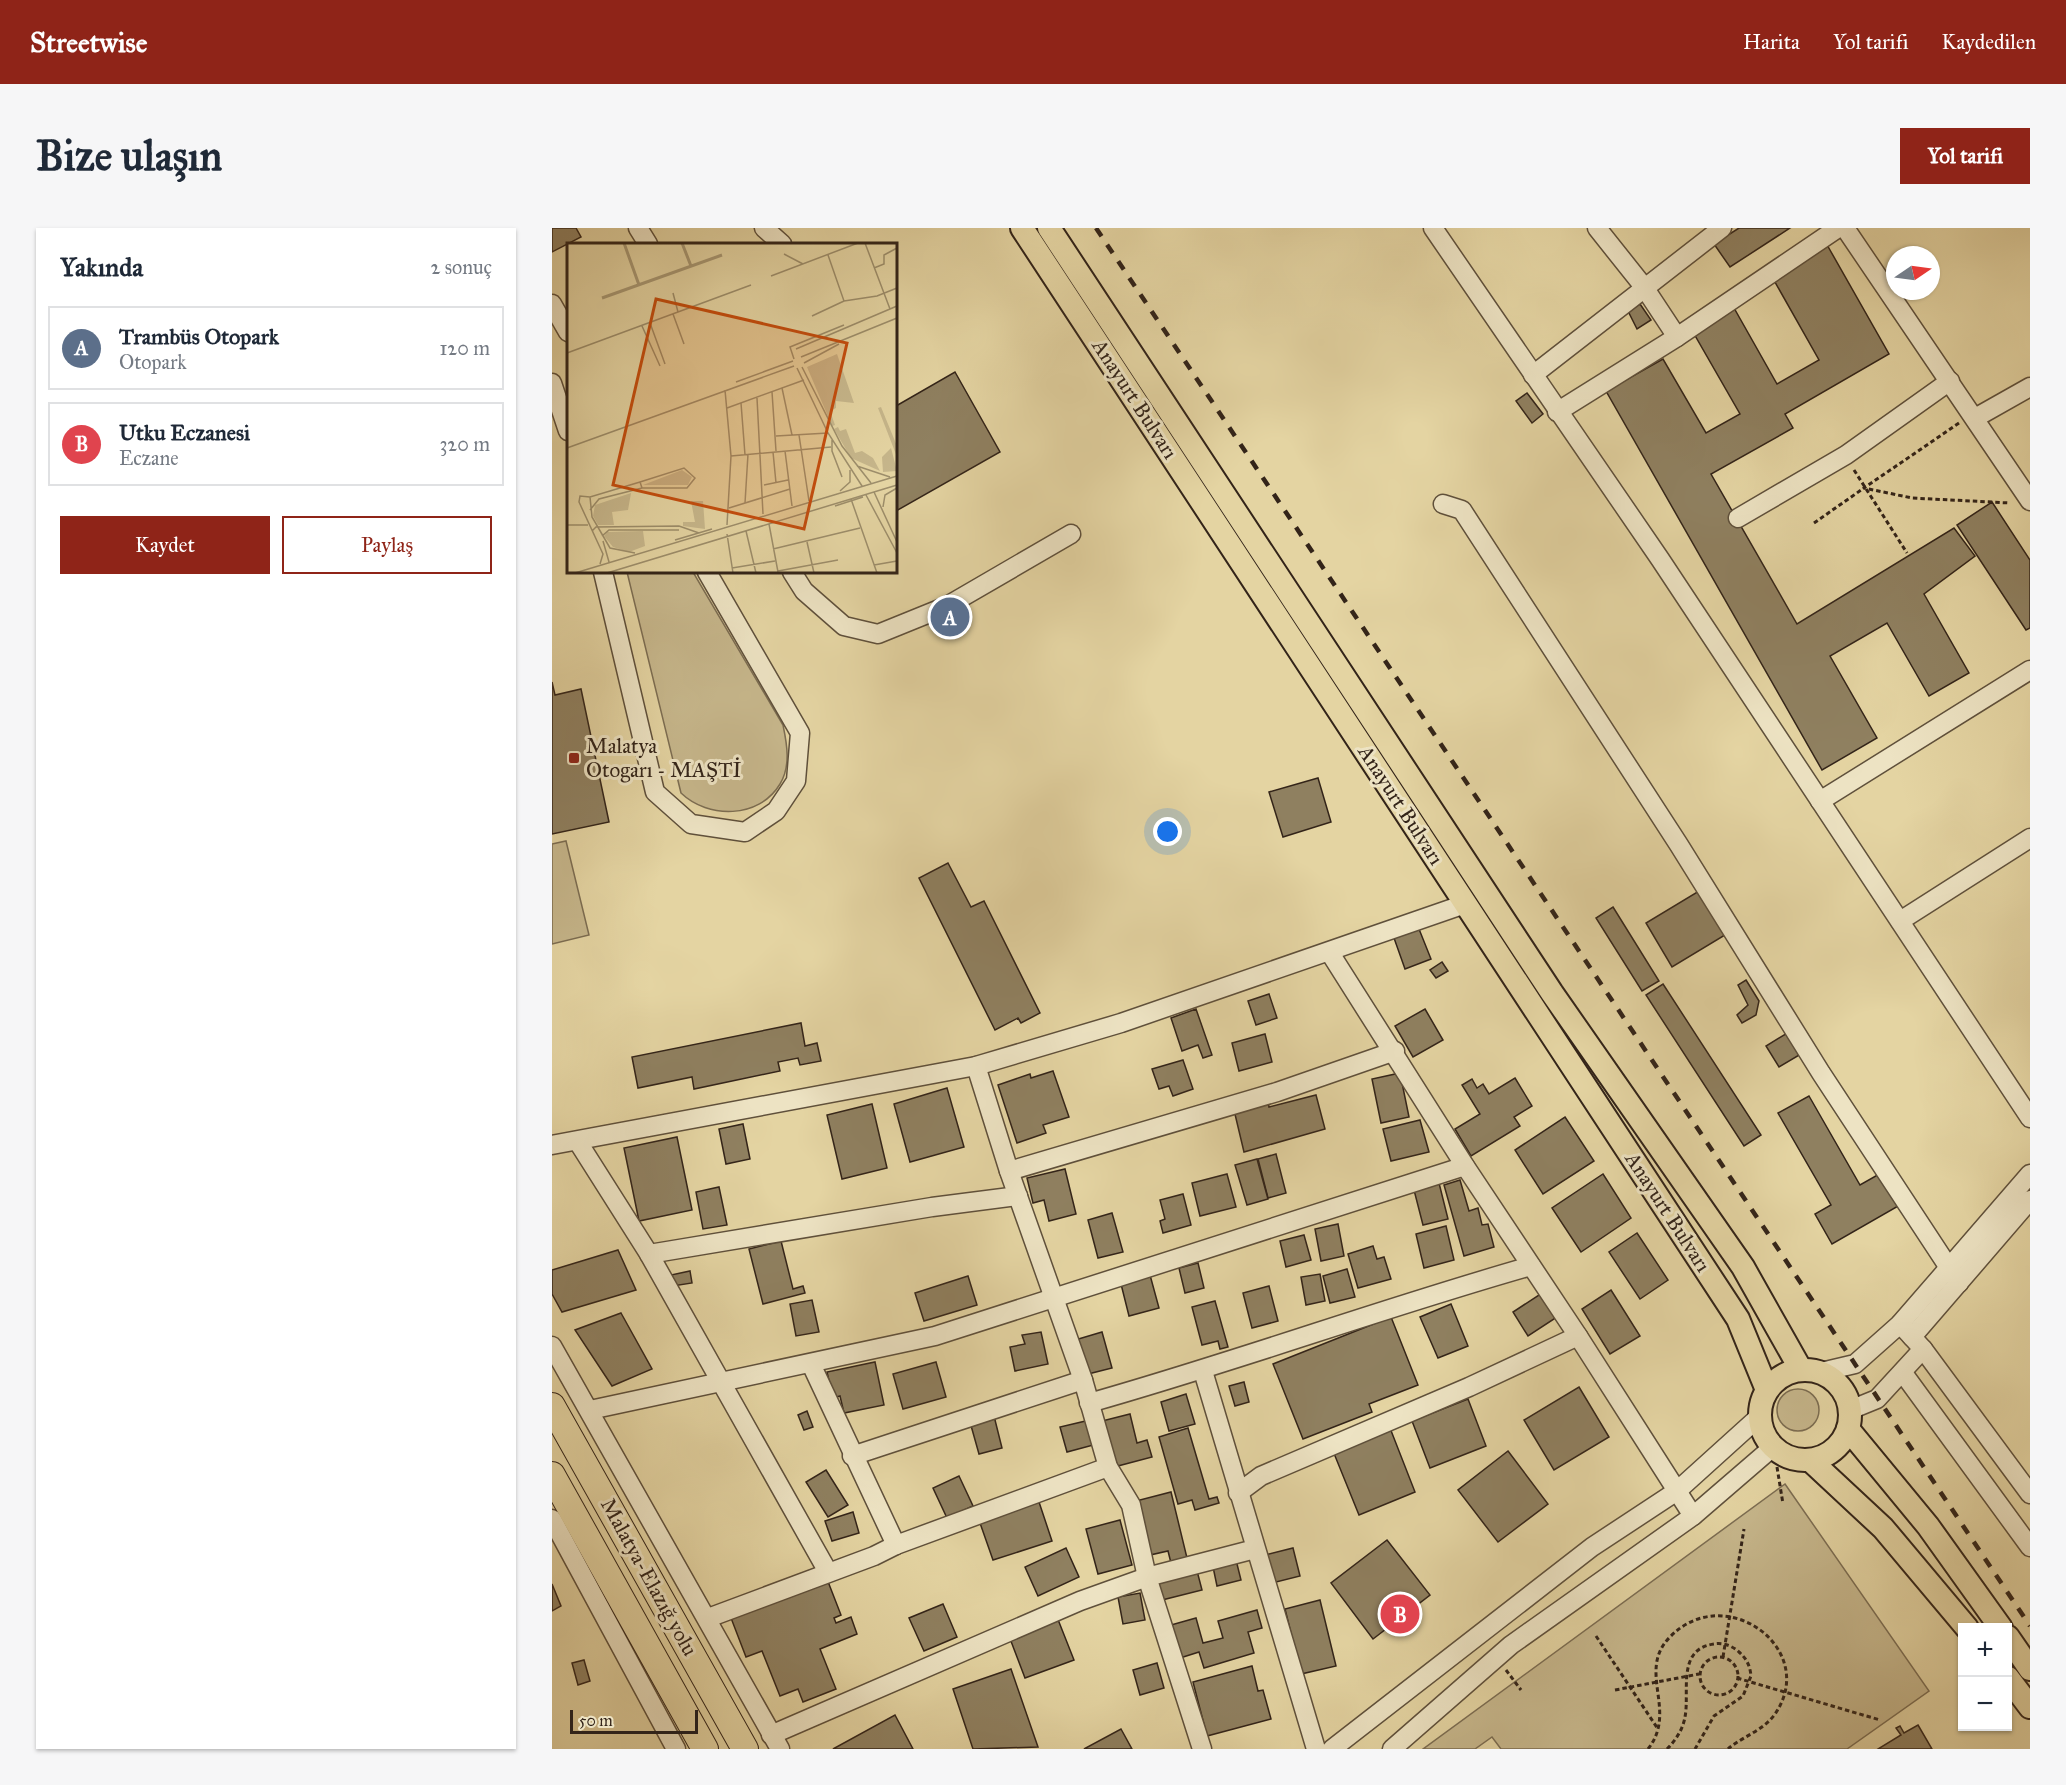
<!DOCTYPE html>
<html lang="tr">
<head>
<meta charset="utf-8">
<style>
	:root { --surface:#fff; --page:#f6f6f7; --text:#1f2937; --muted:#747a83; --line:#e0e1e3; --accent:#8f2418 }
	body { margin:0; font-family:"IM FELL Great Primer",serif; background:var(--page); color:var(--text) }
	.controls { position:absolute; right:18px; bottom:18px; display:grid; overflow:hidden; border-radius:0px; box-shadow:0 2px 4px #0004 }
	.controls button { width:54px; height:54px; display:grid; place-items:center; padding:0; border:0; border-bottom:2px solid var(--line); background:var(--surface); color:var(--text); font:30px sans-serif }
	.compass { position:absolute; left:1334px; top:18px; width:54px; height:54px; border-radius:50%; background:var(--surface); box-shadow:0 2px 4px #0004; rotate:77deg }
	.scale { position:absolute; left:18px; bottom:15px; width:128px; box-sizing:border-box; padding-left:6px; border:3px solid #332419; border-top:0; font-size:16px; line-height:21px; white-space:nowrap; color:#332419; -webkit-text-stroke:4px #ede3c3; paint-order:stroke }
	.you { position:absolute; left:616px; top:604px; width:21px; height:21px; margin:-15px; border:4px solid #fff; border-radius:50%; background:#1a73e8; box-shadow:0 0 0 9px #1a73e833 }
	.badge { display:grid; place-items:center; width:39px; height:39px; border-radius:50%; background:var(--accent); color:#fff; font-size:20px; font-weight:700 }
	.pin { position:absolute; translate:-50% -50%; border:3px solid #fff; box-shadow:0 2px 6px #0006 }
	.list { margin:0; padding:0; list-style:none }
	h2 { display:flex; justify-content:space-between; align-items:center; height:78px; margin:0; padding:0 24px; font-size:26px }
	h2 small { font-size:20px; font-weight:400; color:var(--muted) }
	.list li { display:grid; grid-template-columns:39px 1fr auto; gap:18px; align-items:center; box-sizing:border-box; height:84px; margin:0 12px 12px; padding:0 12px; border:2px solid var(--line); border-radius:0px }
	.list b { display:block; font-size:22px; white-space:nowrap }
	.list p { margin:0; font-size:20px; white-space:nowrap; color:var(--muted) }
	.list em { font-size:20px; font-style:normal; color:var(--muted) }
	.actions { display:flex; gap:12px; padding:18px 24px }
	.actions a { flex:1; padding:14px 0; border:2px solid var(--accent); border-radius:0px; text-align:center; font-size:21px; color:var(--accent) }
	.actions .main { background:var(--accent); color:#fff }
	.map { position:relative; flex:none; width:1478px; height:1521px; overflow:hidden; border-radius:0px }
	header { display:flex; align-items:center; gap:36px; box-sizing:border-box; height:84px; padding:0 30px; background:var(--accent); color:#fff }
	header strong { font-size:28px }
	nav { display:flex; gap:33px; margin-inline-start:auto; font-size:21px }
	.intro { display:flex; align-items:center; justify-content:space-between; box-sizing:border-box; height:144px; padding:0 36px }
	h1 { margin:0; font-size:42px }
	.button { padding:15px 27px; border-radius:0px; background:var(--accent); color:#fff; font-size:21px; font-weight:700 }
	main { display:flex; gap:36px; padding:0 36px }
	aside { flex:1; background:var(--surface); border-radius:0px; box-shadow:0 2px 4px #0004 }
	.map>svg:first-child { display:block }
	.green { fill:#c6b68b; stroke:#7c6d52; stroke-width:1.5 }
	.building { fill:#8f8060; stroke:#332419; stroke-width:1.5 }
	.lines { fill:none; stroke-linecap:round; stroke-linejoin:round }
	.minor-casing { stroke:#5f503b; stroke-width:21 }
	.major-casing { stroke:#332419; stroke-width:26 }
	.highway-casing { stroke:#332419; stroke-width:28 }
	.path { stroke:#332419; stroke-width:3; stroke-dasharray:4.5 3; stroke-linecap:butt }
	.minor { stroke:#ede3c3; stroke-width:18 }
	.major { stroke:#e4d4a2; stroke-width:22 }
	.highway { stroke:#e4d4a2; stroke-width:26 }
	.rail { stroke:#332419; stroke-width:4.5; stroke-dasharray:10 10; stroke-linecap:butt }
	.poi-dot { fill:#8f2418; stroke:#ede3c3; stroke-width:2 }
	.labels { text-anchor:middle; dominant-baseline:central; stroke-width:6; stroke-linejoin:round; paint-order:stroke }
	.street-label { font-size:21px; fill:#332419; stroke:#ede3c3 }
	.poi-label { font-size:21px; fill:#332419; stroke:#ede3c3; text-anchor:start }
	.inset-river { fill:none; stroke:#a89873; stroke-width:3 }
	.inset-road { fill:none; stroke:#9d8e6b; stroke-width:1.5 }
	.view { fill:#c44e0f; fill-opacity:0.15; stroke:#c44e0f; stroke-width:3 }
	.inset-edge { fill:none; stroke:#332419; stroke-width:3 }
</style>
</head>
<body>
<header>
<strong>Streetwise</strong>
<nav><a>Harita</a><a>Yol tarifi</a><a>Kaydedilen</a></nav>
</header>
<div class="intro"><h1>Bize ulaşın</h1><a class="button">Yol tarifi</a></div>
<main>
<aside>
<h2>Yakında<small>2 sonuç</small></h2>
<ul class="list">
<li><span class="badge" style="background:#5c6f8a">A</span><div><b>Trambüs Otopark</b><p>Otopark</p></div><em>120 m</em></li>
<li><span class="badge" style="background:#e0444e">B</span><div><b>Utku Eczanesi</b><p>Eczane</p></div><em>320 m</em></li>
</ul>
<div class="actions"><a class="main">Kaydet</a><a>Paylaş</a></div>
</aside>
<div class="map">
<svg width="1478" height="1521" viewBox="0 0 1478 1521">
	<rect width="100%" height="100%" fill="#e4d4a2"/>
	<filter id="stains"><feTurbulence type="fractalNoise" baseFrequency=".00333" numOctaves="4"/><feColorMatrix values="0 0 0 0 .2 0 0 0 0 .09 0 0 0 0 .02 0 0 0 .5 -.17"/></filter>
	<radialGradient id="worn" r=".72"><stop offset=".6" stop-color="#630" stop-opacity="0"/><stop offset="1" stop-color="#630" stop-opacity=".3"/></radialGradient>
	<!-- green -->
	<g class="green">
		<path d="M75,344h66l90,153c4,19 8,41 -3,59 -21,35 -72,35 -99,9z"/>
		<path d="M14,613l23,94 -37,9v-100z"/>
		<circle cx="1246" cy="1182" r="21"/>
		<path d="M1233,1256l144,207 -82,58h-346l-9,-12 -17,12h-52z"/>
	</g>
	<!-- building -->
	<g class="building">
		<path d="M0,0h24l5,9 -29,15z"/>
		<path d="M1187,0h51l-60,39 -16,-23z"/>
		<path d="M1274,15l63,111 -104,60 8,14 -82,46 86,150 157,-96 21,28 -51,38 45,79 -40,23 -42,-73 -57,33 47,82 -55,32 -216,-379 57,-32 43,74 34,-19 -47,-82 41,-24 43,76 42,-24 -48,-85z"/>
		<path d="M1088,76l11,16 -14,9 -9,-18z"/>
		<path d="M403,144l45,80 -104,59v-105z"/>
		<path d="M975,165l16,21 -11,9 -16,-22z"/>
		<path d="M1440,274l38,58v68l-4,2 -69,-105z"/>
		<path d="M0,454l3,13 26,-6 28,133 -57,12z"/>
		<path d="M766,550l13,44 -48,15 -14,-45z"/>
		<path d="M396,635l23,44 13,-6 56,112 -19,10 -3,-5 -23,12 -76,-152z"/>
		<path d="M1147,663l26,44 -53,32 -26,-44z"/>
		<path d="M1061,679l46,74 -17,10 -46,-73z"/>
		<path d="M867,701l12,30 -26,10 -11,-31z"/>
		<path d="M890,734l6,9 -12,7 -6,-8z"/>
		<path d="M1194,752l13,21 -3,14 -14,8 -5,-8 11,-10 -10,-20z"/>
		<path d="M1111,756l98,151 -17,11 -98,-151z"/>
		<path d="M717,766l8,24 -21,7 -8,-24z"/>
		<path d="M644,781l16,46 -9,3 -5,-13 -16,6 -11,-33z"/>
		<path d="M873,781l18,31 -30,17 -18,-31z"/>
		<path d="M249,795l4,23 12,-3 4,18 -21,4 -2,-7 -20,4 2,9 -86,18 -2,-12 -54,11 -6,-31z"/>
		<path d="M1237,804l12,22 -22,13 -13,-21z"/>
		<path d="M713,806l7,28 -33,9 -7,-28z"/>
		<path d="M631,832l10,29 -20,7 -4,-10 -10,3 -7,-20z"/>
		<path d="M501,843l16,46 -26,8 3,8 -29,10 -19,-58 32,-11 1,4z"/>
		<path d="M848,845l9,44 -28,6 -9,-44z"/>
		<path d="M963,850l17,28 -18,11 6,9 -49,30 -16,-27 25,-15 -18,-29 10,-6 5,9 6,-4 6,10z"/>
		<path d="M395,860l17,59 -54,15 -16,-58z"/>
		<path d="M764,867l9,34 -81,23 -10,-42 34,-8 1,5z"/>
		<path d="M1257,868l51,89 21,-12 19,32 -68,39 -17,-30 16,-9 -53,-92z"/>
		<path d="M320,876l15,64 -45,11 -15,-64z"/>
		<path d="M1013,889l29,44 -51,33 -28,-44z"/>
		<path d="M868,892l9,32 -38,9 -8,-32z"/>
		<path d="M191,896l7,35 -24,5 -7,-35z"/>
		<path d="M125,909l15,73 -53,11 -15,-73z"/>
		<path d="M724,926l10,39 -18,5 -10,-39z"/>
		<path d="M705,931l11,40 -21,6 -12,-40z"/>
		<path d="M513,941l11,45 -27,7 -5,-21 -11,3 -6,-25z"/>
		<path d="M675,946l9,33 -36,9 -8,-33z"/>
		<path d="M1051,946l28,44 -50,34 -29,-44z"/>
		<path d="M908,952l9,31 9,-3 4,17 6,-1 6,23 -30,9 -20,-71z"/>
		<path d="M887,955l9,36 -25,6 -9,-35z"/>
		<path d="M167,959l8,38 -24,4 -7,-37z"/>
		<path d="M631,966l8,31 -28,8 -3,-12 5,-2 -5,-19z"/>
		<path d="M560,985l11,39 -25,6 -10,-38z"/>
		<path d="M786,996l6,32 -23,5 -6,-32z"/>
		<path d="M894,998l8,34 -30,8 -8,-34z"/>
		<path d="M1085,1005l31,47 -28,19 -31,-47z"/>
		<path d="M752,1007l7,25 -25,7 -6,-26z"/>
		<path d="M229,1013l12,48 10,-3 2,7 -42,11 -14,-55z"/>
		<path d="M821,1018l4,13 7,-2 7,22 -33,9 -10,-34z"/>
		<path d="M66,1022l18,40 -74,22 -10,-18v-24z"/>
		<path d="M646,1035l6,25 -19,5 -6,-25z"/>
		<path d="M795,1041l8,28 -25,6 -7,-27z"/>
		<path d="M138,1043l2,12 -19,3 -2,-11z"/>
		<path d="M768,1046l5,27 -19,4 -5,-28z"/>
		<path d="M598,1047l9,33 -30,8 -8,-32z"/>
		<path d="M416,1048l9,29 -53,16 -9,-28z"/>
		<path d="M717,1058l9,35 -26,7 -9,-35z"/>
		<path d="M1059,1062l29,46 -30,18 -28,-45z"/>
		<path d="M990,1065l15,24 -29,19 -15,-24z"/>
		<path d="M260,1072l7,32 -23,4 -6,-32z"/>
		<path d="M663,1073l13,46 -8,2 -2,-8 -16,4 -10,-38z"/>
		<path d="M899,1076l17,42 -30,12 -18,-41z"/>
		<path d="M69,1085l31,56 -40,17 -37,-56z"/>
		<path d="M839,1089l27,68 -49,19 3,8 -69,27 -30,-75z"/>
		<path d="M489,1104l7,32 -33,7 -5,-24 15,-3 -3,-9z"/>
		<path d="M550,1104l10,36 -28,7 -9,-35z"/>
		<path d="M323,1134l9,43 -40,8 -4,-17 -7,2 -6,-26z"/>
		<path d="M384,1134l10,35 -43,12 -10,-35z"/>
		<path d="M692,1154l5,20 -14,4 -6,-20z"/>
		<path d="M1027,1159l30,50 -55,33 -30,-50z"/>
		<path d="M634,1166l9,30 -26,7 -8,-29z"/>
		<path d="M916,1171l18,47 -56,22 -18,-47z"/>
		<path d="M255,1183l6,16 -9,3 -6,-15z"/>
		<path d="M578,1186l7,29 10,-3 5,17 -38,10 -12,-46z"/>
		<path d="M442,1188l8,32 -23,6 -9,-32z"/>
		<path d="M538,1192l7,24 -30,8 -7,-25z"/>
		<path d="M636,1200l21,71 8,-2 2,6 -24,7 -3,-10 -14,4 -19,-67z"/>
		<path d="M838,1200l25,64 -56,23 -26,-64z"/>
		<path d="M956,1223l40,53 -50,38 -40,-52z"/>
		<path d="M274,1242l22,35 -20,12 -22,-35z"/>
		<path d="M407,1248l14,30 -26,12 -14,-30z"/>
		<path d="M619,1264l16,66 -16,5 -3,-12 -18,4 -14,-54z"/>
		<path d="M487,1274l13,39 -59,19 -13,-37z"/>
		<path d="M301,1284l6,21 -27,8 -7,-20z"/>
		<path d="M568,1292l12,45 -34,9 -12,-45z"/>
		<path d="M835,1312l43,55 -57,44 -42,-56z"/>
		<path d="M514,1320l13,29 -41,19 -13,-29z"/>
		<path d="M741,1320l7,28 -32,8 -7,-28z"/>
		<path d="M683,1328l6,24 -24,6 -5,-24z"/>
		<path d="M644,1339l6,23 -44,11 -5,-23z"/>
		<path d="M275,1351l14,36 -7,3 2,5 15,-6 6,17 -37,15 16,40 -33,13 -5,-13 -18,7 -18,-45 -16,6 -15,-39z"/>
		<path d="M0,1356l9,22 -9,5z"/>
		<path d="M588,1365l5,27 -22,4 -5,-27z"/>
		<path d="M768,1372l16,66 -35,8 -16,-65z"/>
		<path d="M391,1376l14,33 -33,14 -15,-33z"/>
		<path d="M705,1382l5,18 -14,4 6,21 -50,15 -5,-16 -19,6 -9,-33 25,-7 7,25 20,-5 -5,-17z"/>
		<path d="M505,1389l17,43 -49,18 -16,-42z"/>
		<path d="M32,1432l6,21 -12,4 -6,-22z"/>
		<path d="M605,1435l7,25 -24,7 -7,-25z"/>
		<path d="M700,1438l6,25 5,-1 8,29 -64,17 -14,-54z"/>
		<path d="M459,1441l27,78 -65,2 -20,-60z"/>
		<path d="M343,1487l18,34h-80z"/>
		<path d="M1366,1497l14,24h-54l23,-14 -5,-7 4,-2 4,7z"/>
		<path d="M569,1501l11,20h-48z"/>
	</g>
	<g class="lines">
		<!-- minor casing -->
		<g class="minor-casing">
			<g id="minor">
				<path d="M86,0l10,16"/>
				<path d="M212,0l18,16"/>
				<path d="M881,0l227,331 370,559"/>
				<path d="M1045,0l47,59 33,50"/>
				<path d="M1293,0l185,273"/>
				<path d="M0,76l16,28"/>
				<path d="M981,147l189,-147"/>
				<path d="M0,155l16,48"/>
				<path d="M1005,184l120,-75 161,-109"/>
				<path d="M1423,190l55,-31"/>
				<path d="M891,276l19,6 217,335 142,228 138,210"/>
				<path d="M1186,290l108,-63 104,-74"/>
				<path d="M51,344l52,220 36,32 54,8 31,-21 20,-30 4,-48 -93,-161"/>
				<path d="M240,344l12,19 40,35 34,8 69,-28 124,-72"/>
				<path d="M1268,573l210,-131"/>
				<path d="M1348,693l130,-83"/>
				<path d="M778,725l135,213 113,170 115,180"/>
				<path d="M424,838l33,105 74,209 25,87 23,38 16,72 55,172"/>
				<path d="M26,914l71,112 179,318"/>
				<path d="M0,917l424,-79 145,-43 344,-119"/>
				<path d="M457,943l268,-79 118,-41"/>
				<path d="M97,1026l283,-47 86,-11"/>
				<path d="M1348,1096l23,25 107,145"/>
				<path d="M1360,1109l118,-137"/>
				<path d="M0,1118l228,403"/>
				<path d="M259,1136l85,181"/>
				<path d="M651,1143l113,378"/>
				<path d="M1269,1144l34,-8 45,-40 130,-150"/>
				<path d="M1351,1145l127,174"/>
				<path d="M537,1175c149,-42 294,-95 442,-137"/>
				<path d="M38,1182l345,-74 530,-170"/>
				<path d="M1298,1182l27,-11 46,-50"/>
				<path d="M300,1228l231,-76"/>
				<path d="M686,1265l23,-17 208,-89 109,-51"/>
				<path d="M0,1291l124,230"/>
				<path d="M156,1390l166,-62 22,-11 212,-78"/>
				<path d="M219,1507l309,-134 67,-24 108,-28"/>
				<path d="M780,1521l260,-202 85,-56 83,-75"/>
				<path d="M840,1521l119,-104 182,-129 80,-69"/>
			</g>
		</g>
		<!-- major casing -->
		<g class="major-casing">
			<g id="major">
				<path d="M470,0l716,1091 29,71"/>
				<path d="M497,0l503,765 191,274 58,103"/>
				<circle cx="1253" cy="1187" r="45"/>
				<path d="M1296,1201l80,97 73,102"/>
				<path d="M1258,1232l73,68 84,100"/>
				<path d="M1456,1409l22,32"/>
				<path d="M1456,1450l22,29"/>
			</g>
		</g>
		<!-- highway casing -->
		<g class="highway-casing">
			<g id="highway">
				<path d="M0,1178l193,343"/>
				<path d="M0,1247l153,274"/>
			</g>
		</g>
		<!-- path -->
		<g class="path">
			<path d="M1407,195l-95,65 48,10 98,5"/>
			<path d="M1302,242l53,83"/>
			<path d="M1262,295l50,-35"/>
			<path d="M1225,1239l6,37"/>
			<path d="M1044,1408l62,93"/>
			<circle cx="1167" cy="1448" r="19"/>
			<path d="M1171,1429l21,-128"/>
			<path d="M954,1442l15,20"/>
			<path d="M1185,1450l143,42"/>
			<path d="M1063,1462l84,-16"/>
			<path d="M1096,1521c30,-38 -11,-77 21,-111 55,-59 151,11 106,76 -12,17 -32,22 -47,35"/>
			<path d="M1115,1521c9,-9 16,-20 18,-32 5,-25 -9,-68 29,-73 8,-2 19,2 25,8 8,7 11,14 12,24l-8,20 -29,20 -19,33"/>
		</g>
		<!-- minor -->
		<use href="#minor" class="minor"/>
		<!-- major -->
		<use href="#major" class="major"/>
		<!-- highway -->
		<use href="#highway" class="highway"/>
		<!-- rail -->
		<path class="rail" d="M544,0l934,1398"/>
	</g>
	<!-- markers -->
	<rect class="poi-dot" x="16" y="524" width="12" height="12" rx="3"/>
	<g class="labels">
		<!-- street labels -->
		<g class="street-label">
			<text transform="translate(583 171) rotate(57)">Anayurt Bulvarı</text>
			<text transform="translate(849 577) rotate(57)">Anayurt Bulvarı</text>
			<text transform="translate(1116 984) rotate(57)">Anayurt Bulvarı</text>
			<text transform="translate(97 1349) rotate(61)">Malatya-Elazığ yolu</text>
		</g>
		<!-- poi labels -->
		<g class="poi-label">
			<text x="34" y="518">Malatya<tspan x="34" dy="24">Otogarı - MAŞTİ</tspan></text>
		</g>
	</g>
	<!-- overview -->
	<g transform="translate(15 15)">
		<rect width="330" height="330" fill="#e4d4a2"/>
		<path d="M270,111l17,49 -18,-2v7l-6,3 5,14 -3,1 -25,-59zM314,164l16,39v11l-19,-49zM271,184l2,4 6,-2 9,24 7,-2 11,7 7,13 -29,-13 -17,-29zM324,205l6,23 -14,1 -1,-15zM115,227l10,7 -4,8h-45zM64,250l-3,17 -16,2 2,13h-16l-5,-9 2,-11zM124,258h12l2,28 -22,-3v-4h12zM76,288l2,15 -16,6 -16,-5 -9,-11 3,-4z" fill="#c6b68b"/>
		<path class="inset-river" d="M57,0l15,42M115,0l9,23M35,55l120,-43"/>
		<path class="inset-road" d="M298,0l25,66M217,11l19,10M307,25l10,-4v-9l13,-7M204,33l87,-33M106,50l5,19M277,58l33,-5 20,-8M106,71l11,30M245,73l32,-15 -16,-46M83,80l15,41M75,83l18,40M229,106l101,-43M0,110l184,-68M234,114l96,-39M227,116l-4,-12 54,-22M237,120l35,-19M235,124l40,79 29,37M230,125l31,65 34,53M169,139l57,-21M215,145l10,47M158,147l6,66 -4,69M205,149l4,59M190,155l6,116M174,160l4,52M160,165l77,-28M232,192l10,66M209,193l52,-3M265,197v11l10,26M0,205l227,-82M218,208l7,55M206,209l3,31M164,213l100,-9M290,223l33,11M197,242l24,-5M273,248l10,-9v-12M307,249l23,50M299,252l31,58M23,254l2,20 18,31 25,5M284,256l26,74M178,260l3,-49M268,263l28,-9M316,264l2,-12 12,-7M162,265l61,-19M23,267l9,-11 43,-11M202,281l9,48M0,282h21M25,288l4,-4 83,-1 20,7M179,288l10,42M160,291l6,39M35,293l7,-6h70M108,297l37,-11M36,298l6,21M240,299l7,31M206,306l87,-21M33,321l3,-10 -24,-52 1,-6 10,1 50,-15 44,-14 11,10 -8,10h-45l-2,-6M307,322l23,-4M165,325l43,-7M211,328l60,-11M8,330l322,-97M40,330l290,-88"/>
		<path class="view" d="M89,56l191,44 -43,186 -191,-44z"/>
		<rect width="330" height="330" class="inset-edge"/>
	</g>
	<rect width="100%" height="100%" filter="url(#stains)"/>
	<rect width="100%" height="100%" fill="url(#worn)"/>
</svg>
<div class="controls">
<button>+</button>
<button>−</button>
</div>
<svg class="compass" viewBox="-18 -18 36 36"><path d="M0-13l5 13h-10z" fill="#e53935"/><path d="M0 13l5-13h-10z" fill="#747a83"/></svg>
<div class="scale">50 m</div>
<div class="you"></div>
<div class="pin badge" style="left:398px;top:389px;background:#5c6f8a">A</div>
<div class="pin badge" style="left:848px;top:1386px;background:#e0444e">B</div>
</div>
</main>
</body>
</html>
